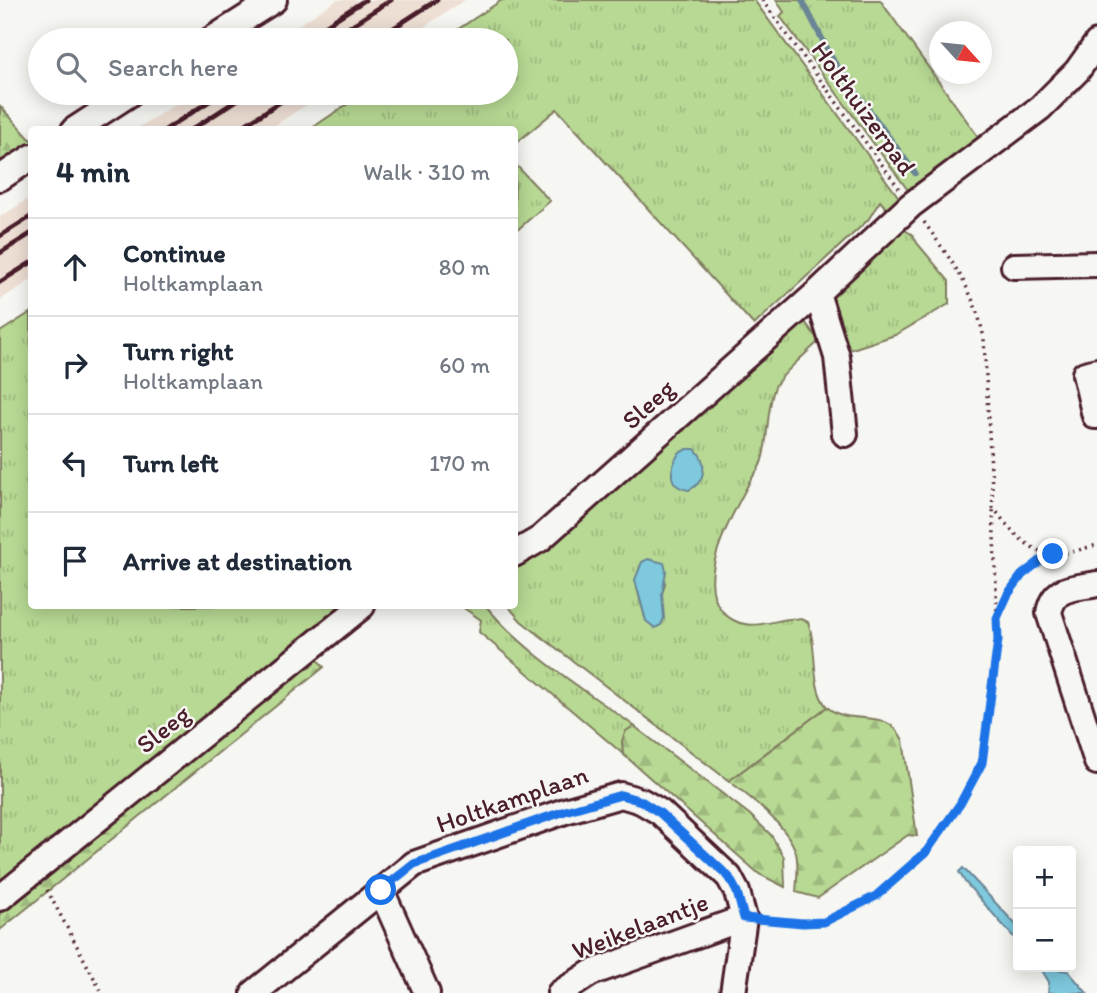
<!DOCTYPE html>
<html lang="en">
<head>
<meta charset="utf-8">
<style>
	:root { --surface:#fff; --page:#f6f6f7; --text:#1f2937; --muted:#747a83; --line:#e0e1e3 }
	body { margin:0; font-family:Itim,sans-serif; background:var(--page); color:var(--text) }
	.controls { position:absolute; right:21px; bottom:21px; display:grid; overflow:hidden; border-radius:7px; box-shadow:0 4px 18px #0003 }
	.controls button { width:63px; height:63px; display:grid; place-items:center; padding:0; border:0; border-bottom:2px solid var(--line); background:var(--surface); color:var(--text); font:35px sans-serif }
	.compass { position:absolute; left:929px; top:21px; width:63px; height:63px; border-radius:50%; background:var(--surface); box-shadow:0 4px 18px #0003; rotate:117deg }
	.stop { position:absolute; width:21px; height:21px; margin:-16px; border:5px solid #1a73e8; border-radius:50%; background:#fff }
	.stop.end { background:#1a73e8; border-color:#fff; box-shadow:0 2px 7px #0008 }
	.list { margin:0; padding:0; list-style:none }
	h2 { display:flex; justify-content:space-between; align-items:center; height:91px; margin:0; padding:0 28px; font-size:30px }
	h2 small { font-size:23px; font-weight:400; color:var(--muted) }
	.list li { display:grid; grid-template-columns:46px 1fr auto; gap:21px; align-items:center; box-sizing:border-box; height:98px; padding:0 28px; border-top:2px solid var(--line) }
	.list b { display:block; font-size:26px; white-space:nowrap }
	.list p { margin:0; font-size:23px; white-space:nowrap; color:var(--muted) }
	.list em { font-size:23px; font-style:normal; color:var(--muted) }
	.icon { flex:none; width:38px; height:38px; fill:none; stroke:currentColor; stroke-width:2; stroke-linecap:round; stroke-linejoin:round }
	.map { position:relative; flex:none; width:1097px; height:993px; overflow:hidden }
	.search { position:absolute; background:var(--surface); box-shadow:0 4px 18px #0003; left:28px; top:28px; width:490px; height:77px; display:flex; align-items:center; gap:18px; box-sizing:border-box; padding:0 24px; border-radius:38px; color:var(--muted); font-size:26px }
	.panel { position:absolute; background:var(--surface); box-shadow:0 4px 18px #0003; left:28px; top:126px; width:490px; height:483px; border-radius:7px }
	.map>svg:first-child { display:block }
	.built { fill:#eedfd4 }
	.grass { fill:url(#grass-tufts); stroke:#807c5f; stroke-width:2; fill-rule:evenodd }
	.forest { fill:url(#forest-firs); stroke:#807c5f; stroke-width:2 }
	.water { fill:#7ec9de; stroke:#698596; stroke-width:2 }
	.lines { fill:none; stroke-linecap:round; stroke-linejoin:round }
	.stream { stroke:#698596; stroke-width:6 }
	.street-casing { stroke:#4a1f2b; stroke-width:30 }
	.path { stroke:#4a1f2b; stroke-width:3.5; stroke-dasharray:2 5; stroke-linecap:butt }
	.street { stroke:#f6f6f2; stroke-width:24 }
	.rail { stroke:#4a1f2b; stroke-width:5 }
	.route { stroke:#1a73e8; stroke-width:9 }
	.labels { text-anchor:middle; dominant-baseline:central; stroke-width:5; stroke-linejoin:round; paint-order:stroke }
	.street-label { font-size:26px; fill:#4a1f2b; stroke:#f6f6f2 }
</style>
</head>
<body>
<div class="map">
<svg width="1097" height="993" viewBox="0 0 1097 993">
	<defs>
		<pattern id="grass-tufts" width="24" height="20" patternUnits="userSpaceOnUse" patternTransform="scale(1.75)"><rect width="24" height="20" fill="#b7d993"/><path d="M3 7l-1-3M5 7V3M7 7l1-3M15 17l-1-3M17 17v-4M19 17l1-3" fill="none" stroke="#9fba7f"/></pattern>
		<pattern id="forest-firs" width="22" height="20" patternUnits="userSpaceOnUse" patternTransform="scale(1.75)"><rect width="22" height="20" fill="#b7d993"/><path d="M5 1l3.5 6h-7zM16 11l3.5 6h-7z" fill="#9fba7f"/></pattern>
	</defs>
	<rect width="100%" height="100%" fill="#f6f6f2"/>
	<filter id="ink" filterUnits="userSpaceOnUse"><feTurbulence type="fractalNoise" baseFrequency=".0143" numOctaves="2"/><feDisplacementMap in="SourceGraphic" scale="14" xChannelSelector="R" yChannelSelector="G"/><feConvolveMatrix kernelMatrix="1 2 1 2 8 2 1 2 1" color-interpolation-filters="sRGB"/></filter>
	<g filter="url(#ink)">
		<!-- built -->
		<g class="built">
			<path d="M337,0h128l-61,40h-129z"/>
			<path d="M194,93h131l-56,36h-133z"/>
			<path d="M31,197v83l-31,20v-83z"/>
		</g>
		<!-- grass -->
		<g class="grass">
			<path d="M502,0h252l146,199 -9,15 -11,-13 -12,19 -114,105 -197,-216 -42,35 -1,-14h-205l55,-37h142v-53h-64z"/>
			<path d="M776,0h104l102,142 -70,49 -5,-2 -127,-173 4,-4z"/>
			<path d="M515,164l35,37 -35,31h-1z"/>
			<path d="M898,226l15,9 4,8 32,38v23l-54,31 -49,16 -15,-34 -1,-29z"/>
			<path d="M31,312l1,294h316l-348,285v-559z"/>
			<path d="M800,315l19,26c-9,9 -41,36 -44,46 -9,23 -6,50 -13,73 -2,9 -9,15 -13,23 -16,31 -55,95 -27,128 27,31 63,-2 86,11 10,25 2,66 19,85l-98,74 -208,-160 -13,-15h6l1,-39 15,-7 143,-132zM665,583l-3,11 -17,23 -8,-29z"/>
			<path d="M461,606h25c39,48 98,83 148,120 -12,7 -12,14 -11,28l-144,-122 2,-12z"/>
		</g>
		<!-- forest -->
		<g class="forest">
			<path d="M0,106l32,35 -1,12 -31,20z"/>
			<path d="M311,652l13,15 -324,263v-22z"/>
			<path d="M827,707c24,21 59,-2 76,33l14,96 -9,-1 -90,63 -22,-6c1,-13 3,-26 0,-39 -7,-26 -46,-56 -67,-72z"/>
			<path d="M634,726l115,88 22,21 13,22 1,30 -26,-13 -136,-120 -1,-13 4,-10z"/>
		</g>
		<!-- water -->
		<g class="water">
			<path d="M687,449h8c13,13 11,33 -6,41 -23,-3 -19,-22 -10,-37z"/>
			<path d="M648,559l16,4 2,8 -4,23 2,24 -3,7 -6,3 -9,-7 -11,-41 7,-18z"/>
			<path d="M963,868l55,59v15l-53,-60 -6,-10z"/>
			<path d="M1040,967l28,4 19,22h-39l1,-11z"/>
		</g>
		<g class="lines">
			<!-- stream -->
			<path class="stream" d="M802,0l32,62 81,111"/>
			<!-- street casing -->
			<g class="street-casing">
				<g id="street">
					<path d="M211,40l63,-40"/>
					<path d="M74,130l57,-37"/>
					<path d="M0,178l32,-21"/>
					<path d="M1014,266l83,-2"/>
					<path d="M817,293l20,64 8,77"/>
					<path d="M1097,371l-12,3 10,42h2"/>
					<path d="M514,554l26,-15 277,-246 94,-88 129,-97 37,-37 20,-28"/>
					<path d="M1097,584c-23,5 -43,1 -48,29l48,149"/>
					<path d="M381,890l46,103"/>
					<path d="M0,898l362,-292"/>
					<path d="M254,993l160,-129 151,-53 56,-16 20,6 19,11 69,65 8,15 7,26 -11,75"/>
					<path d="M560,993l31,-20 153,-55"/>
				</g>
			</g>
			<!-- path -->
			<g class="path">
				<path d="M762,0l137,188"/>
				<path d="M924,222c28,40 51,68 60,117l9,168c14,19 34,45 60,47 13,1 31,-6 44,-9"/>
				<path d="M998,616c12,-28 26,-48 55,-62"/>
				<path d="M47,890l55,103"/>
				<path d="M767,920l57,2 52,-26 50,-44 34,-48 22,-41 16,-123 -5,-131"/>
			</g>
			<!-- street -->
			<use href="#street" class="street"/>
			<!-- rail -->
			<g class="rail">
				<path d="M303,40l62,-40"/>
				<path d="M329,40l62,-40"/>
				<path d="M375,40l62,-40"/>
				<path d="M165,130l57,-37"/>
				<path d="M191,130l57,-37"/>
				<path d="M237,130l57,-37"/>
				<path d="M0,236l32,-20"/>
				<path d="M0,253l32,-20"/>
				<path d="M0,282l32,-20"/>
			</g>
		</g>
	</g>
	<g class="lines" filter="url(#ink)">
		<!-- route -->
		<path class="route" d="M381,890l33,-26 151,-53 56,-16 20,6 19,12 69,64 8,15 7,26 59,5 21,-1 52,-26 50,-44 34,-48 22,-41 16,-123 -1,-22 11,-24 14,-19 18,-14 13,-7"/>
	</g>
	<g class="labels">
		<!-- street labels -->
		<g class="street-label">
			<text transform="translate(864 108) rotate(54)">Holthuizerpad</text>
			<text transform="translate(648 404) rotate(-42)">Sleeg</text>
			<text transform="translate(163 729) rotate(-39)">Sleeg</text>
			<text transform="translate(512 799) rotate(-19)">Holtkamplaan</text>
			<text transform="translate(640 926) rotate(-21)">Weikelaantje</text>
		</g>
	</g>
</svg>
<div class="controls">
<button>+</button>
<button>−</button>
</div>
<svg class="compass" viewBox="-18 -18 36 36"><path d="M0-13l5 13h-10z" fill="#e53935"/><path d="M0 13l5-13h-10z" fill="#747a83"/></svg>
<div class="stop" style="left:381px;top:890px"></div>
<div class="stop end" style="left:1053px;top:554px"></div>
<div class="search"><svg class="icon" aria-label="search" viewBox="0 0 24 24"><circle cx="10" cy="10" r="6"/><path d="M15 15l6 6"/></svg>Search here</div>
<section class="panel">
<h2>4 min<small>Walk · 310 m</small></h2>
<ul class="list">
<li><svg class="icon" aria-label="ahead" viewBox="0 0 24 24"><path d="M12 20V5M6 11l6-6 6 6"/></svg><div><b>Continue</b><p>Holtkamplaan</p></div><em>80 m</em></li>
<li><svg class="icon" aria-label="right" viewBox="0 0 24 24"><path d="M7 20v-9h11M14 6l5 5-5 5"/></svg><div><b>Turn right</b><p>Holtkamplaan</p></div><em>60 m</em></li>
<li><svg class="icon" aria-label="left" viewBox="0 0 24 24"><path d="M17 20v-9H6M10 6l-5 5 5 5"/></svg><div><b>Turn left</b></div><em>170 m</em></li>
<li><svg class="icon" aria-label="arrive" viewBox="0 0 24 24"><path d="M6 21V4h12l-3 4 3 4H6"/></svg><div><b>Arrive at destination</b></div></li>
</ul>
</section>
</div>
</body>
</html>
